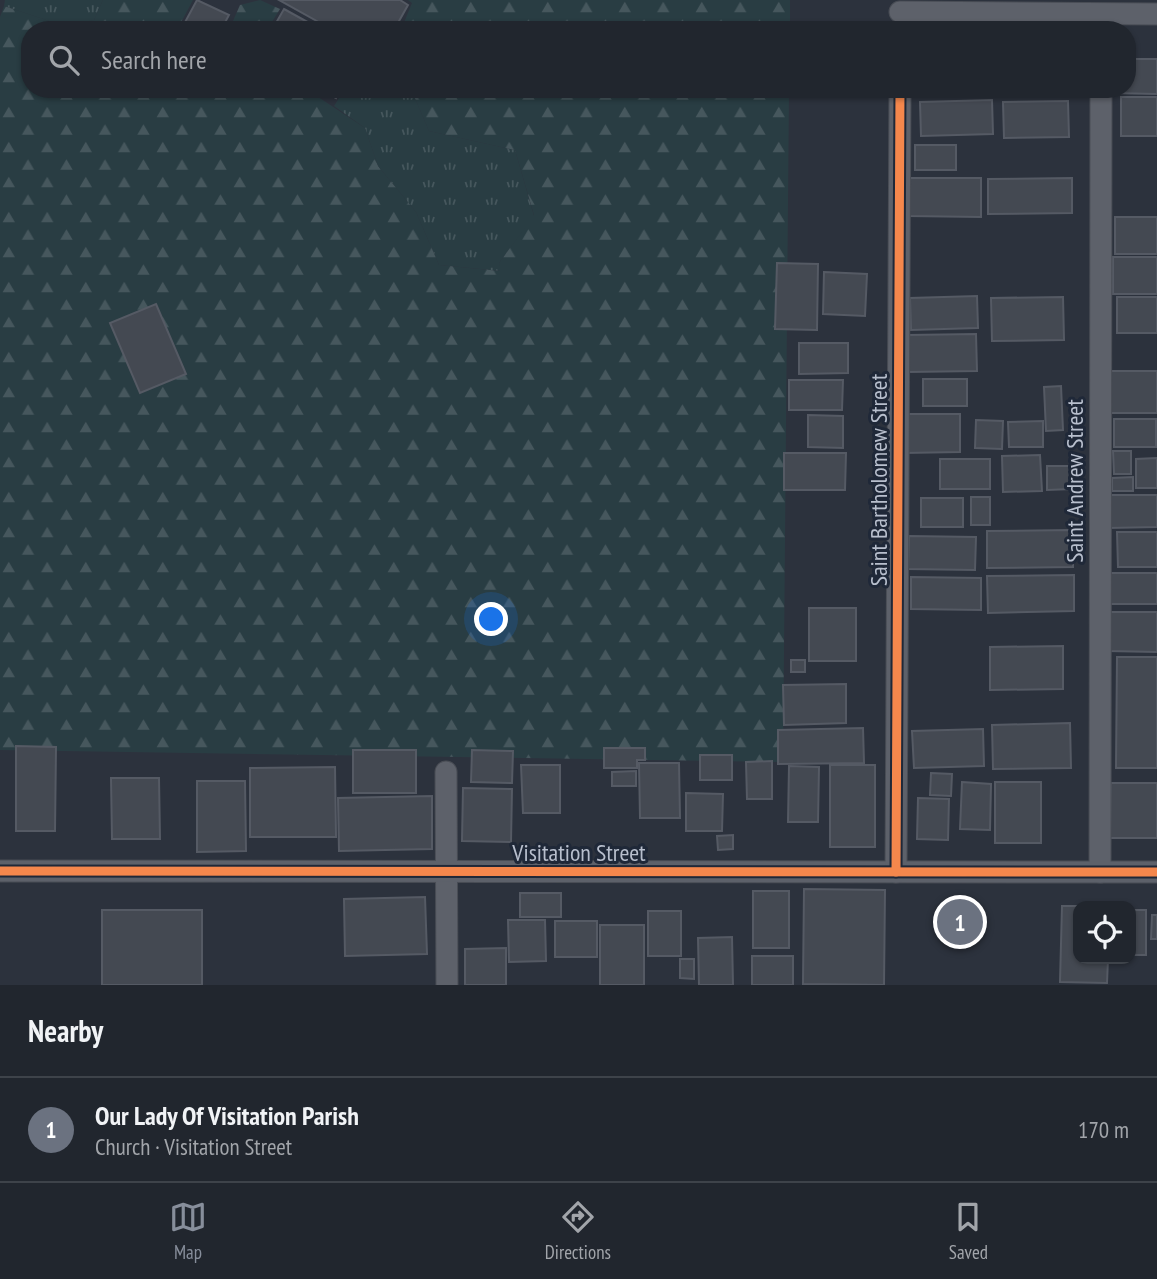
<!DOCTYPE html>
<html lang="en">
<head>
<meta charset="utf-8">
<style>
	:root { --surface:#21262e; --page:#292e36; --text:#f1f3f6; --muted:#a2a5aa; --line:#3e434a; --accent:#878e9b }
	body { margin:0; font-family:"PT Sans Narrow",sans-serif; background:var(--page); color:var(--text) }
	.controls { position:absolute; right:21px; bottom:21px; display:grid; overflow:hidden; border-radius:14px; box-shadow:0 2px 5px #0004 }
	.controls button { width:63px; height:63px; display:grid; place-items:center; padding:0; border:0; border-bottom:2px solid var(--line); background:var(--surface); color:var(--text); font:35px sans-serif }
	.you { position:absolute; left:492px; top:620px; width:24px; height:24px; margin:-18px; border:5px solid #fff; border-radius:50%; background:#1a73e8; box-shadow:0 0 0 10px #1a73e833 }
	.badge { display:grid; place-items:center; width:46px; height:46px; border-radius:50%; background:var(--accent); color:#fff; font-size:23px; font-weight:700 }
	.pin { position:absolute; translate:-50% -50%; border:4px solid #fff; box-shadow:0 2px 7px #0006 }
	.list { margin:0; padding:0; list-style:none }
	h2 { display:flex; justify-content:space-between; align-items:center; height:91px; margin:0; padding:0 28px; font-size:30px }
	h2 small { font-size:23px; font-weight:400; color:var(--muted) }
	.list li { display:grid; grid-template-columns:46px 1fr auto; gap:21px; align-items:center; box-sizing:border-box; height:105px; padding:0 28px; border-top:2px solid var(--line) }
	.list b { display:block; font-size:26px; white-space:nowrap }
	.list p { margin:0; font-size:23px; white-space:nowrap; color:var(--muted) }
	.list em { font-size:23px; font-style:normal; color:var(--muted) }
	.icon { flex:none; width:38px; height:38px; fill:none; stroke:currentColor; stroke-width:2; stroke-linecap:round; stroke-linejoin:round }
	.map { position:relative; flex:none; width:1157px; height:985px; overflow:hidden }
	.search { position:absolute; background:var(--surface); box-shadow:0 2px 5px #0004; left:21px; right:21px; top:21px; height:77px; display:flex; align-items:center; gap:18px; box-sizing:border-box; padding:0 24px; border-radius:28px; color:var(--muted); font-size:26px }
	.sheet { height:196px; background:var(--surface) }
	nav { display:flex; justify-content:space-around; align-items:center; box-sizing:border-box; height:98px; border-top:2px solid var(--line); background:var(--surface); font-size:19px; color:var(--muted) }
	nav a { display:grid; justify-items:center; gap:4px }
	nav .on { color:var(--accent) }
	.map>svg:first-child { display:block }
	.grass { fill:url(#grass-tufts) }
	.forest { fill:url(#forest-firs) }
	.building { fill:#444952; stroke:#555a64; stroke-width:2 }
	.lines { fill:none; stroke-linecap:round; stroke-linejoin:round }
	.minor-casing { stroke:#494d55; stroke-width:23 }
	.minor { stroke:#5d616a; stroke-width:21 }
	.cycleway-casing { stroke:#1f2838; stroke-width:13 }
	.cycleway { stroke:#f5874c; stroke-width:9 }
	.labels { text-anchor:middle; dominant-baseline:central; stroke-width:6; stroke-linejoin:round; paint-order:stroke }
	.street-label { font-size:24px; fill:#b8bfcd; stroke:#1f2838 }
</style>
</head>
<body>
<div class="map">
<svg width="1157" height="985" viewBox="0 0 1157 985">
	<defs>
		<pattern id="grass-tufts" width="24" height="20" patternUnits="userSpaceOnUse" patternTransform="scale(1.75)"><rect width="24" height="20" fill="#293d43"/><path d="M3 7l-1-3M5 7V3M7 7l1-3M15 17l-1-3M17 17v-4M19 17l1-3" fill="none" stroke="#46575d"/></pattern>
		<pattern id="forest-firs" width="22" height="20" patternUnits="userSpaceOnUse" patternTransform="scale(1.75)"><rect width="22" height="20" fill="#293d43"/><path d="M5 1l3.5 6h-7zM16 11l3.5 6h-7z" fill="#46575d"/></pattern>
	</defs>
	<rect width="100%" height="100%" fill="#2c323d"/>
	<!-- grass -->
	<g class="grass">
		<path d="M5,0h98l-9,20 -30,6 -60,-20z"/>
		<path d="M345,89h66l18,42 86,19 19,66 -35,47 2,8 -62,-6 -23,-53 -38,-46 -13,-38 -31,-22z"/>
	</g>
	<!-- forest -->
	<g class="forest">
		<path d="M103,0h90l-15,28 3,2h-151v59h276l59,39 13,38 38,46 23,53 61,6 -1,-8 35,-48 -19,-65 -86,-19 -18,-42h378l-6,673 -783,-12v-733l4,-11 60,20 30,-6z"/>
		<path d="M260,0l20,9 -13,21h-38l11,-25z"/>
		<path d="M408,0h382v30h-389l11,-27z"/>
	</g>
	<!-- building -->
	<g class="building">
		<path d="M197,0l32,15 -8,15h-26l-11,-6z"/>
		<path d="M279,0h121l8,5 -14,25h-61z"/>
		<path d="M284,9l38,21h-50z"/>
		<path d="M1127,59h30v35l-45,-1v-4h15z"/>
		<path d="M320,89h20l-4,9z"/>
		<path d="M1017,89h57v4l-57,1z"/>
		<rect x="1121" y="97" width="36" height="39"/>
		<path d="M992,100l1,34 -72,2 -1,-34z"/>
		<path d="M1068,101l1,36 -65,1 -1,-36z"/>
		<rect x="915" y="145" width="41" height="25"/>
		<path d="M908,178h73v39l-73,-1z"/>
		<path d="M1072,178v35l-84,1v-35z"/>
		<rect x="1115" y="217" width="42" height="37"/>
		<rect x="1113" y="257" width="44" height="37"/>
		<path d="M777,263l41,1 -1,66 -42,-1z"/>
		<path d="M824,272l43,2 -2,42 -42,-2z"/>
		<path d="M977,296l1,32 -67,2 -1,-32z"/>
		<path d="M1063,297l1,43 -72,1 -1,-43z"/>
		<rect x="1117" y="297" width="40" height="36"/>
		<path d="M156,304l30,70 -46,19 -30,-70z"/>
		<path d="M976,334l1,37 -68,1 -1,-37z"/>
		<path d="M799,343h49v30l-49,1z"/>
		<rect x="1111" y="371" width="46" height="42"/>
		<rect x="923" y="379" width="44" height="27"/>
		<path d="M789,380h54l-1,30h-53z"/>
		<path d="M1061,386l2,44 -17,1 -2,-44z"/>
		<path d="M904,414h56v38l-56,1z"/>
		<path d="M808,415l35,1v32l-35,-1z"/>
		<rect x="1114" y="419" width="42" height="28"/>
		<path d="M976,420l27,1 -1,28 -27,-1z"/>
		<path d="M1043,421v26h-34l-1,-25z"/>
		<path d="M1113,451h18v23h-17z"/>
		<path d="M784,453h62l-1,37h-61z"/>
		<path d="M1040,455l2,36 -39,1 -1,-36z"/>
		<path d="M1157,458v30h-21v-29z"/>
		<rect x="940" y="459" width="50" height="30"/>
		<path d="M1047,466h25v23l-25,1z"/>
		<path d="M1133,477v14h-21v-13z"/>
		<path d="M1108,495h49v32l-49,1z"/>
		<rect x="971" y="497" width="19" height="28"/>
		<rect x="921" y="498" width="42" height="29"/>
		<path d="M1073,530v37l-86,1v-37z"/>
		<path d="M1117,532h40v35h-39z"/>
		<path d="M909,536l67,1 -1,33 -67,-1z"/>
		<rect x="1108" y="573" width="49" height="31"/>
		<path d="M1074,575v36l-86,2 -1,-37z"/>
		<path d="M911,577l70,1v32l-70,-1z"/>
		<rect x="809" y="608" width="47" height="53"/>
		<path d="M1108,612h49v40l-49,-1z"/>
		<path d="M1063,646v43l-73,1v-43z"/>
		<path d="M1117,657h40v111h-41z"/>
		<rect x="791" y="660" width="14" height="12"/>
		<path d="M846,684v39l-62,2 -1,-40z"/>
		<path d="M1070,723l1,45 -78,1 -1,-44z"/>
		<path d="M863,728l1,35 -86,1v-34z"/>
		<path d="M983,729l1,37 -70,2 -2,-37z"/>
		<path d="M16,746l40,1 -1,84h-39z"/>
		<path d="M604,748h41v12h-8v8h-33z"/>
		<rect x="353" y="750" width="63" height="43"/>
		<path d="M472,750l41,1 -1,32 -41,-1z"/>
		<rect x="700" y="755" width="32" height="25"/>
		<path d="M772,761v38h-25l-1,-37z"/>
		<path d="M639,763h40l1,55h-40z"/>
		<path d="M521,765h39v48h-37z"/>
		<rect x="830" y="765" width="45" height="82"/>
		<path d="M789,766l30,1 -1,55h-30z"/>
		<path d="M335,767l1,70h-86v-69z"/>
		<path d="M636,771v15h-24v-14z"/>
		<path d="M931,773l21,1 -1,22 -21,-1z"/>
		<path d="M111,778h48l1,61h-48z"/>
		<path d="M197,781h48l1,70 -49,1z"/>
		<path d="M962,782l29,2 -1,46 -30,-1z"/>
		<rect x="995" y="782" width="46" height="61"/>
		<path d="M1111,783h46v55h-47z"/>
		<path d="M463,788l49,1 -1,53 -49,-1z"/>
		<path d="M686,793l37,1 -1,37h-36z"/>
		<path d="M432,796v53l-93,2 -1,-53z"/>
		<path d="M918,798l31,1 -1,41 -31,-1z"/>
		<path d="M733,835v14l-15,1 -1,-14z"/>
		<path d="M804,889l81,1 -1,95 -81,-1z"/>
		<rect x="753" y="891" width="36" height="57"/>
		<rect x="520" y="893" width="41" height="24"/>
		<path d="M425,897l2,57 -82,2 -1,-57z"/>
		<path d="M1062,906h16v53h30l-1,24 -47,-1z"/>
		<rect x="102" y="910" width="100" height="75"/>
		<rect x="1131" y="910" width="15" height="45"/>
		<rect x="648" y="911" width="33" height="45"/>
		<path d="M1152,915h5v24h-6z"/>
		<path d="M508,920h37l1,41 -37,1z"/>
		<rect x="555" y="921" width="42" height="36"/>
		<rect x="600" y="925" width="44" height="60"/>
		<path d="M732,937l1,48h-34l-1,-47z"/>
		<path d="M506,948v37h-41v-36z"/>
		<rect x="752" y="956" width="41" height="29"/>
		<path d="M680,959h14v20l-14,-1z"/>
	</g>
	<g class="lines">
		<!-- minor casing -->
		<g class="minor-casing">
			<g id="minor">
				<path d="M900,12l257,2"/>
				<path d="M446,772l1,213"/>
				<path d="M0,871l1157,1"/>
				<path d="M896,872l4,-783"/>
				<path d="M1100,872l1,-783"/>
			</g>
		</g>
		<!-- minor -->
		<use href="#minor" class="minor"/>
		<!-- cycleway casing -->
		<g class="cycleway-casing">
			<g id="cycleway">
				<path d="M0,871l1157,1"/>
				<path d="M896,872l4,-783"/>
			</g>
		</g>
		<!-- cycleway -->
		<use href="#cycleway" class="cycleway"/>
	</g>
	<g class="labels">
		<!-- street labels -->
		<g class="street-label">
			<text transform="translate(878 480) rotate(-90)">Saint Bartholomew Street</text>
			<text transform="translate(1074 481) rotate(-90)">Saint Andrew Street</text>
			<text x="579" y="852">Visitation Street</text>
		</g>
	</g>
</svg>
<div class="controls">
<button><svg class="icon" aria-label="locate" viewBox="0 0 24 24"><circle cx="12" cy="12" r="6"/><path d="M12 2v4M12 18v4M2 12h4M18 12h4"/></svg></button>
</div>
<div class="you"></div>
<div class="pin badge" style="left:960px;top:922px;background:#6b7280">1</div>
<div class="search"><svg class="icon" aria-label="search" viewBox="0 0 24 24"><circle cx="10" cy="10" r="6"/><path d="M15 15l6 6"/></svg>Search here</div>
</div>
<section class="sheet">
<h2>Nearby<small></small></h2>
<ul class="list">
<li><span class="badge" style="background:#6b7280">1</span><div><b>Our Lady Of Visitation Parish</b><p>Church · Visitation Street</p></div><em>170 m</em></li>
</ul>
</section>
<nav>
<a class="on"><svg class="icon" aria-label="map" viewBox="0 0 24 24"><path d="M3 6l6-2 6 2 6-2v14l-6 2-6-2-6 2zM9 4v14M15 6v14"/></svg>Map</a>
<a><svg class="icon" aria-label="directions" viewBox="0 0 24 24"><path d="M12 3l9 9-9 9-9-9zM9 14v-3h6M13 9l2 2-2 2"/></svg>Directions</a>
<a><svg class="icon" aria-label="saved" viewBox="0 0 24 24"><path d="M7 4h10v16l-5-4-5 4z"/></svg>Saved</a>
</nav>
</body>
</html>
